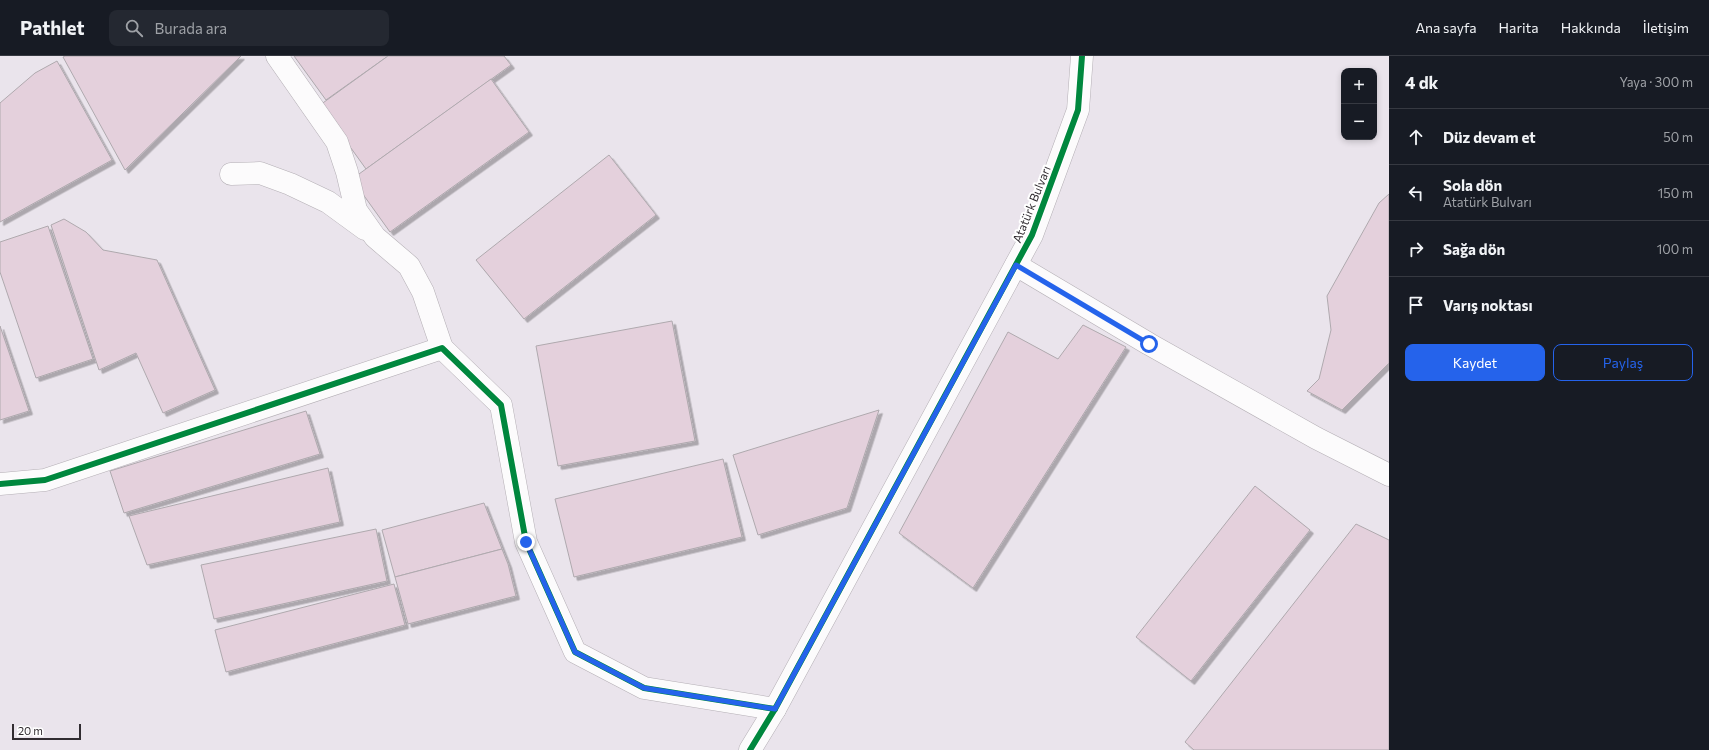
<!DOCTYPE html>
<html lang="tr">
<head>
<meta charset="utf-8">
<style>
	:root { --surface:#171b24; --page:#242831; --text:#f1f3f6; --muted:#9ea1a6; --line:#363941; --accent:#2563eb }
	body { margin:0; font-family:Commissioner,sans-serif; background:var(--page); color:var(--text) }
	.controls { position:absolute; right:12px; top:12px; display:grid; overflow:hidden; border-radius:8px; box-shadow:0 2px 6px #0003 }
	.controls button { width:36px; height:36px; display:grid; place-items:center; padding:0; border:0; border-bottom:1px solid var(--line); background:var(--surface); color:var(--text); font:20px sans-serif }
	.scale { position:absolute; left:12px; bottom:10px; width:69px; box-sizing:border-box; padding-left:4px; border:2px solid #312c31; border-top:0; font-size:11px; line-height:14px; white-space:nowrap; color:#312c31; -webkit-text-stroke:3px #fff; paint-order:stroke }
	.stop { position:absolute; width:12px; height:12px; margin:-9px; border:3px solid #2563eb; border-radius:50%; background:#fff }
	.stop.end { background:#2563eb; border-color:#fff; box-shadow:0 1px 4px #0008 }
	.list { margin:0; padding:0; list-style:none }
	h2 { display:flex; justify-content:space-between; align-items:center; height:52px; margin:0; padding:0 16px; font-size:17px }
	h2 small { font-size:13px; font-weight:400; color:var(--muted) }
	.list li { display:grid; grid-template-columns:26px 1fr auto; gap:12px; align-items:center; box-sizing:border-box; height:56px; padding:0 16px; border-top:1px solid var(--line) }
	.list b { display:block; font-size:15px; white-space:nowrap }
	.list p { margin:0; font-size:13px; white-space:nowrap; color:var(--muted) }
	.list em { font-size:13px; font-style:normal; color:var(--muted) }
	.actions { display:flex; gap:8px; padding:12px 16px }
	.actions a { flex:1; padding:9px 0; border:1px solid var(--accent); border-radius:8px; text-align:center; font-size:14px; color:var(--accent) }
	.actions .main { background:var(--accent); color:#fff }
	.icon { flex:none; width:22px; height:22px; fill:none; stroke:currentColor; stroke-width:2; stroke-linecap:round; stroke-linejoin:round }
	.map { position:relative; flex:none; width:1389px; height:694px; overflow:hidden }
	header { display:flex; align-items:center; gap:24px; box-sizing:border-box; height:56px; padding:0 20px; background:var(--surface); border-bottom:1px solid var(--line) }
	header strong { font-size:19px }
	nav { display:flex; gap:22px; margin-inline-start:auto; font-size:14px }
	.search { width:280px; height:36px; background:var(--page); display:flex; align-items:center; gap:10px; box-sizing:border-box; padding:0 14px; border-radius:8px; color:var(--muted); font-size:15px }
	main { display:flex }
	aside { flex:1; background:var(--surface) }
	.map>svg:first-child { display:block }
	.building { fill:#e4d0dc; stroke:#afa9ae; filter:url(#shadow) }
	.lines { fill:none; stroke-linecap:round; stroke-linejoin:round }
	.street-casing { stroke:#b4afb5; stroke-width:23 }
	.secondary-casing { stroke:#b4afb5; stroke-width:23 }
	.street { stroke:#fcfbfc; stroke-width:22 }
	.secondary { stroke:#fcfbfc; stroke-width:22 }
	.cycleway-casing { stroke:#fff; stroke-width:8 }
	.cycleway { stroke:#00873e; stroke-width:6 }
	.route { stroke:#2563eb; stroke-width:5 }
	.labels { text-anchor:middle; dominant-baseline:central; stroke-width:4; stroke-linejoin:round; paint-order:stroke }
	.street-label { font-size:12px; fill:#312c31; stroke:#fff }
</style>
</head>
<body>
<header>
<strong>Pathlet</strong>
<div class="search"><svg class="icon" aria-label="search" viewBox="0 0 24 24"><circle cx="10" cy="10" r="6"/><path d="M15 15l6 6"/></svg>Burada ara</div>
<nav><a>Ana sayfa</a><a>Harita</a><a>Hakkında</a><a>İletişim</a></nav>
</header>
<main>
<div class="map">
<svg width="1389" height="694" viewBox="0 0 1389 694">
	<defs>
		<filter id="shadow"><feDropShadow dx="3.5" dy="3.5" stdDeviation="0" flood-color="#0004"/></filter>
	</defs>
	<rect width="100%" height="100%" fill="#eae4ec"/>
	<!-- building -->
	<g class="building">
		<path d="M65,0h176l-116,114 -62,-113z"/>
		<path d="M294,0h94l-62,44z"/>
		<path d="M388,0h116l7,9 -145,104 -46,-64z"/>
		<path d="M57,5l55,99 -112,62v-119l35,-30z"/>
		<path d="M491,23l38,53 -139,100 -38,-53z"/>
		<path d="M609,99l47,60 -132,104 -48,-59z"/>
		<path d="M1389,138v169l-47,47 -35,-19 12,-12 12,-49 -4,-34 52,-93z"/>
		<path d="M64,163l22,13 17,18 54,10 58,130 -52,23 -27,-60 -37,17 -48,-145z"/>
		<path d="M48,170l45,133 -57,19 -36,-106v-30z"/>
		<path d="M672,265l23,120 -137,25 -22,-120z"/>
		<path d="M1083,269l43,22 -153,241 -74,-55 109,-201 50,27z"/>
		<path d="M0,270l29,85 -29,9z"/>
		<path d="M879,354l-32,98 -89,27 -25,-80z"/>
		<path d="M306,355l14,43 -196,59 -14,-42z"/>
		<path d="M723,403l19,78 -168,40 -19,-78z"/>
		<path d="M328,412l12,54 -193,43 -18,-49z"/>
		<path d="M1255,430l55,44 -119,151 -55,-44z"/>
		<path d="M484,447l18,46 -107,28 -13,-47z"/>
		<path d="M1356,468l33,16v210h-195l-9,-8z"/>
		<path d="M376,473l11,52 -173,38 -13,-54z"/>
		<path d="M502,493l6,15 8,32 -108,28 -13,-47z"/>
		<path d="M394,528l11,41 -179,47 -11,-42z"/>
	</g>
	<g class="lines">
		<!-- street casing -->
		<g class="street-casing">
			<g id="street">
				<path d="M277,0l60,86 10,30 9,38 19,27 34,29 14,26 19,56"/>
				<path d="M231,118l29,-1 30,11 38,18 37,27"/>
				<path d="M1016,209l133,79 167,94 73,37"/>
			</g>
		</g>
		<!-- secondary casing -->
		<g class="secondary-casing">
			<g id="secondary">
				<path d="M0,428l45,-4 397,-132 59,57 25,137 49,110 69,36 131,21"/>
				<path d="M750,694l25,-41 257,-474 46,-125 4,-54"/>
			</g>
		</g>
		<!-- street -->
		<use href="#street" class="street"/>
		<!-- secondary -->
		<use href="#secondary" class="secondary"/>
		<!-- cycleway casing -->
		<g class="cycleway-casing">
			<g id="cycleway">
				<path d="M0,428l45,-4 397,-132 59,57 25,137 49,110 69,36 131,21"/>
				<path d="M750,694l25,-41 257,-474 46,-125 4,-54"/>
			</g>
		</g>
		<!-- cycleway -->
		<use href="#cycleway" class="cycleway"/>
	</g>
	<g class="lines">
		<!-- route -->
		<path class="route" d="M526,486l49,110 69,36 131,21 241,-444 133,79"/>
	</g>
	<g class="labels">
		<!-- street labels -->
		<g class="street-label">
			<text transform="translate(1031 148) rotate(-68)">Atatürk Bulvarı</text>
		</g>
	</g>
</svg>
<div class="controls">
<button>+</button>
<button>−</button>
</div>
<div class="scale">20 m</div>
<div class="stop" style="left:1149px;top:288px"></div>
<div class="stop end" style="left:526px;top:486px"></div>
</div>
<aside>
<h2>4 dk<small>Yaya · 300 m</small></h2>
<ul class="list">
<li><svg class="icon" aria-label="ahead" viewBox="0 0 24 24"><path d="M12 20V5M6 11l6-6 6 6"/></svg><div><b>Düz devam et</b></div><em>50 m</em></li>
<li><svg class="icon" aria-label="left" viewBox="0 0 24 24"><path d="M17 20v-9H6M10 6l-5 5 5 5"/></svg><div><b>Sola dön</b><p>Atatürk Bulvarı</p></div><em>150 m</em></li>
<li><svg class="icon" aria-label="right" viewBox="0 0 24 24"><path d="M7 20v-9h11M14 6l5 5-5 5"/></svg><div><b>Sağa dön</b></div><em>100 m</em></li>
<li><svg class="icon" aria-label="arrive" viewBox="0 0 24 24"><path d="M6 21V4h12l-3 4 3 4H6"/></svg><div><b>Varış noktası</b></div></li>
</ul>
<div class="actions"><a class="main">Kaydet</a><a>Paylaş</a></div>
</aside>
</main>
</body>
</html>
